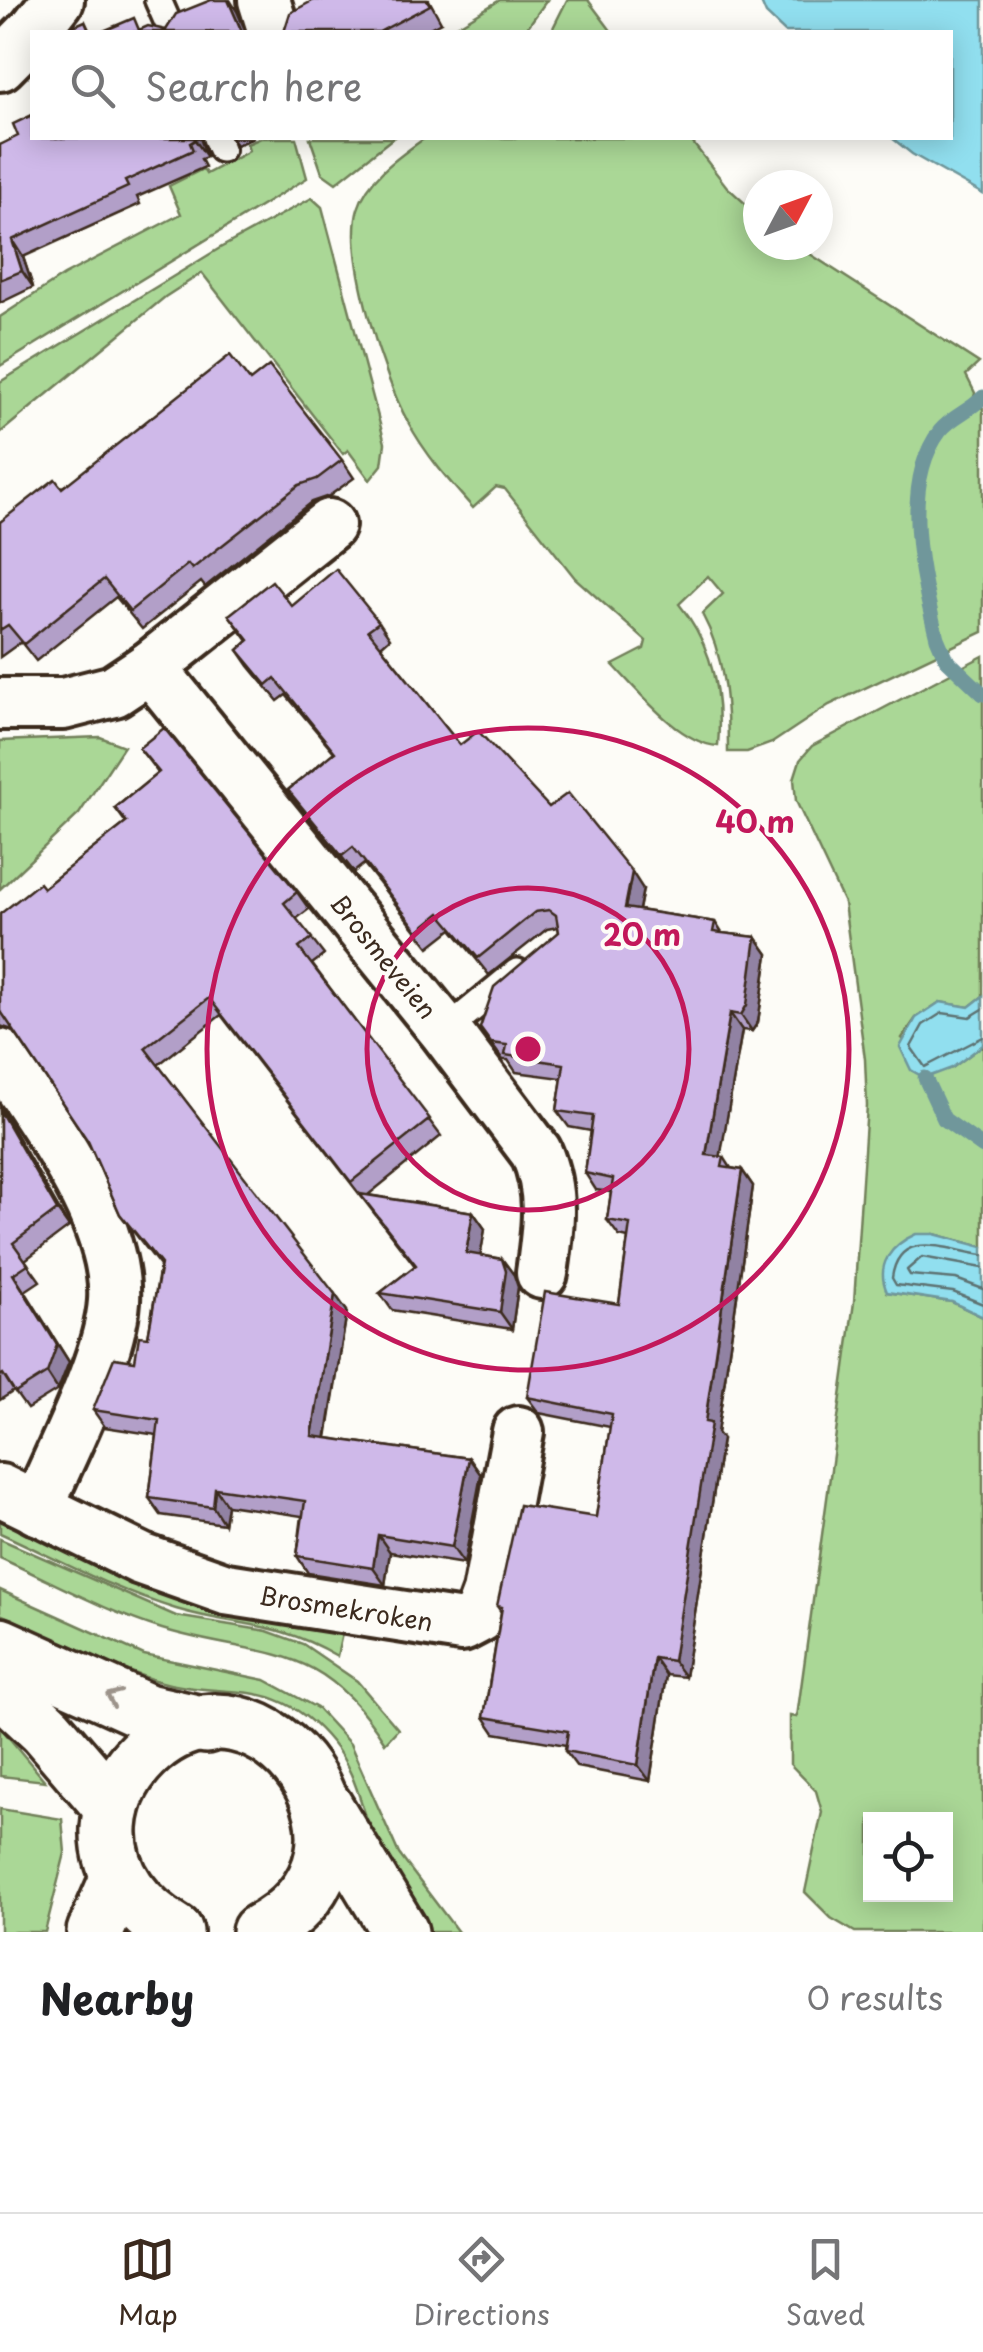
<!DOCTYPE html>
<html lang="en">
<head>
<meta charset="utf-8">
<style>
	:root { --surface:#fff; --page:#f2f2f2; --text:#202124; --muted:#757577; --line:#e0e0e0; --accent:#3b2a1e }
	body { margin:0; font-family:"Playpen Sans",sans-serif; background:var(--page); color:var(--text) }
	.controls { position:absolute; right:30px; bottom:30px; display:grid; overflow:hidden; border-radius:0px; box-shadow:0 5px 25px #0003 }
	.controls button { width:90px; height:90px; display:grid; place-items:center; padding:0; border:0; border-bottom:2px solid var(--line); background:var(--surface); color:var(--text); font:50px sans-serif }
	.compass { position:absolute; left:743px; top:170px; width:90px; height:90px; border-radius:50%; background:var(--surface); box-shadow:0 5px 25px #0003; rotate:49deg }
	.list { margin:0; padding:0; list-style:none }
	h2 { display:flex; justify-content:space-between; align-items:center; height:130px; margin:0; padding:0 40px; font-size:42px }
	h2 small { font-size:32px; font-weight:400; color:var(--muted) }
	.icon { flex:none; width:55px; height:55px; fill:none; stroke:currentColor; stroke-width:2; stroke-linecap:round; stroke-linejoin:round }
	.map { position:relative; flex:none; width:983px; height:1932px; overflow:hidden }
	.search { position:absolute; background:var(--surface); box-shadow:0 5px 25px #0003; left:30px; right:30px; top:30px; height:110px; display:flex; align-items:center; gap:25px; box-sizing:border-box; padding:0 35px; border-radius:0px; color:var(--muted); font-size:38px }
	.sheet { height:280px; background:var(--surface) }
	nav { display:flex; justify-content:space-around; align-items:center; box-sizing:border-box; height:140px; border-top:2px solid var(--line); background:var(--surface); font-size:28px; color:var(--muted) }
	nav a { display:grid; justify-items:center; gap:5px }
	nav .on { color:var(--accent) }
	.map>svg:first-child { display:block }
	.green { fill:#aad796; stroke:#72805a; stroke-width:2.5; fill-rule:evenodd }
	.water { fill:#91dfef; stroke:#6f979b; stroke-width:2.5 }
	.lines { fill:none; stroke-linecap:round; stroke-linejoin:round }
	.shore { stroke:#5d7272; stroke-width:2.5 }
	.stream { stroke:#6f979b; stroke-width:15 }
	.lane-casing { stroke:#3b2a1e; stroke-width:32 }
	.street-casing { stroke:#3b2a1e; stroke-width:58 }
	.secondary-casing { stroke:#3b2a1e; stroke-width:62 }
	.highway-casing { stroke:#3b2a1e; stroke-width:62 }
	.lane { stroke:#fdfcf7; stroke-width:25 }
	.street { stroke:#fdfcf7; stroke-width:50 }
	.secondary { stroke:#fdfcf7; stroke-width:55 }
	.highway { stroke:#fdfcf7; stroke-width:55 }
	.wall { fill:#b29fc8; stroke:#3b2a1e; stroke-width:2.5 }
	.shaded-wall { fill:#9182a3; stroke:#3b2a1e; stroke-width:2.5 }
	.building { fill:#cfb9e9; stroke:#3b2a1e; stroke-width:2.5 }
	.oneway { stroke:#9c938a }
	.ring { fill:none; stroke:#c2185b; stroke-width:5 }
	.labels { text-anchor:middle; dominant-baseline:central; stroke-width:8; stroke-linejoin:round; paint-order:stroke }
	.street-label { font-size:25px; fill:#3b2a1e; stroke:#fdfcf7 }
	.centre { fill:#c2185b; stroke:#fdfcf7; stroke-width:5 }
	.ring-label { font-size:30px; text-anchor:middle; font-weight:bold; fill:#c2185b; stroke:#fdfcf7; stroke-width:8; stroke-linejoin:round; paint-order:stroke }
</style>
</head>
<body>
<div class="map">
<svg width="983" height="1932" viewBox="0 0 983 1932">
	<rect width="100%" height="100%" fill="#fdfcf7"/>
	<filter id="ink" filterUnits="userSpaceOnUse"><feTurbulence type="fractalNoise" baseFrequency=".01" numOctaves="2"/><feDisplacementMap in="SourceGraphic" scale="20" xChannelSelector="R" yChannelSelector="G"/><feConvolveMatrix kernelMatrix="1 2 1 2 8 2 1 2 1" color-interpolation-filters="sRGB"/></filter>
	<g filter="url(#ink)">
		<!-- green -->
		<g class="green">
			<path d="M500,0h47l-23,32h-77z"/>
			<path d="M567,0h21l24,32h-61z"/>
			<path d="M261,138h35l11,40 -307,188v-49l64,-42 117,-61 -12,-28 34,-17 3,5 43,-23 -2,-7z"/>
			<path d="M310,138h83l-57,45 -14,-10z"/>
			<path d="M425,138h264l38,49 31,28v30h38l183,118 -13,12 9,18 -3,11 11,4v224l-154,73 -57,38 -25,9h-19c0,-47 -3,-96 -26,-138l21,-20 -15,-18 -29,28c33,40 43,91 39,142 -38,-2 -79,-54 -105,-81l31,-16 2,-8 -71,-63 -70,-89 -9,-2 -23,21c-24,-27 -48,-54 -65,-86 -24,-43 -64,-166 -50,-213 10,-32 42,-53 67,-71z"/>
			<path d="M312,198l10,9 63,236 -3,22 -12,15 -22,-30 -5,4 -141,-181 -37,24 -165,136v-51l220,-134z"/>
			<path d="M983,656v340l-14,11 -29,-5 -24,16 -14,20 34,34 16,-4 31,-23v202l-49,-13 -47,58 65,10 31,15v615h-128l-24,-14 -26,-26 17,-80 -6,-21 -26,-27v-48l7,1 57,-415 13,-196 -2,-47 -21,-156 -48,-102 -2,-22 6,-19 12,-14zM870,1820h76v74h-76z"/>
			<path d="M100,737l24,9 -45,68 -79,75v-148z"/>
			<path d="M0,1507l344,118 -7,31c-63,-37 -98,-28 -161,-47 -60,-18 -119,-50 -176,-76z"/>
			<path d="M0,1539l176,77 91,15 36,13 54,37 41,48 -13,14c-67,-106 -120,-83 -223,-114 -55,-17 -109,-47 -162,-71z"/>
			<path d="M0,1590l144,65 121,25 52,28 33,36 49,110 59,78h-27c-21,-28 -41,-59 -56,-91 -14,-33 -19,-69 -42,-97 -58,-73 -107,-42 -179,-64 -53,-17 -103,-43 -154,-66z"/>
			<path d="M0,1727l45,54 -45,-5z"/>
			<path d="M0,1809l62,10 3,34 -20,79h-45z"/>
		</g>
		<!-- water -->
		<g class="water">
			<path d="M760,0h223v194l-71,-40 -20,-16h58v-106h-165l-19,-18z"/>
			<path d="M983,996v49l-31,23 -27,10 -14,-8 -11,-23 16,-29 24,-16 29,5z"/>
			<path d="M916,1234h18l49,13v70l-31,-15 -65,-10c-12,-27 4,-47 29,-58z"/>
		</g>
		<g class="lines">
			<!-- shore -->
			<g class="shore">
				<path d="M983,1009l-13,8 -28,-4 -19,12 -12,22 14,20 58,-30"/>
				<path d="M983,1255c-34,-4 -84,-29 -91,23l4,7 57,7 30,12"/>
				<path d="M983,1268l-61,-11 -15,13 3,5 46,4 27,10"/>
			</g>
			<!-- stream -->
			<g class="stream">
				<path d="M983,397c-13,14 -31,19 -43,34 -41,54 -18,147 -3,207l9,21 37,35"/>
				<path d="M925,1078l19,41 39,28"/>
			</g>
			<!-- lane casing -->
			<g class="lane-casing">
				<g id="lane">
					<path d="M158,0l14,32"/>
					<path d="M216,138l5,11"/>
					<path d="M445,1031l72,-59"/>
				</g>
			</g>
			<!-- street casing -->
			<g class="street-casing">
				<g id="street">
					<path d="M264,0l10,32"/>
					<path d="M33,32l25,-32"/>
					<path d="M0,65l32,-32"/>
					<path d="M150,667l295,364 91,121c18,41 12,78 6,121"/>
					<path d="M0,704h63l51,-13 36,-24 179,-142"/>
					<path d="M0,1055c42,67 119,165 114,246 -4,59 -53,151 -77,208"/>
					<path d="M0,1490l141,69 85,30 236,37 17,-9 9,-24 30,-161"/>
				</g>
			</g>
			<!-- secondary casing -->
			<g class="secondary-casing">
				<g id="secondary">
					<path d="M0,1646l147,66 59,13"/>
					<path d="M0,1687l46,43 66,77"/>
					<path d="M324,1806l76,126"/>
					<path d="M175,1932c-38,-22 -68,-57 -66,-104 2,-32 17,-59 41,-80 113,-97 263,102 110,184"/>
				</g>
			</g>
			<!-- highway casing -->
			<g class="highway-casing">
				<path id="highway" d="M95,1932l24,-55"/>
			</g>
			<!-- lane -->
			<use href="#lane" class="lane"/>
			<!-- street -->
			<use href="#street" class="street"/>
			<!-- secondary -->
			<use href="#secondary" class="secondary"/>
			<!-- highway -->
			<use href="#highway" class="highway"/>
		</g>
		<!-- wall -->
		<g class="wall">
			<path d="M314,0h115l12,22 -19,10h-138z"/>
			<path d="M200,138l7,19 -6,2 4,8 -68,30 3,7 -117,53 10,30 -33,16v-158z"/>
			<path d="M231,138h23l-18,7z"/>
			<path d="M250,381l92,79 12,18 -25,18 -18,6 -106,85 -4,-5 -59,47 -26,-32 -80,64 -15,-19 -21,15v-135z"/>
			<path d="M292,606l87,16 11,16 -9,8 79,99 89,62 94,82 -4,21 76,12 7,11 34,4 12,17 -10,68 -6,9 -10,-1 -22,127h4l7,11 11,2 11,16 -36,247 5,6 -37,238 -19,-2 -16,106 -73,-14 -12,-16 1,-6 -71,-12 -11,-16 17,-105 -4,-6 99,-89 14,-90 -71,-14 -12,-16 92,-93 9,-66 -9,-2 -12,-16 4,-28 -15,-2 -11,-17 6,-42 -22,-4 -12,-16 5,-33 -46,-6 -8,-12h-5l-23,-32 79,-96 -1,-5 -11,2 -58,46 -37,-46 -23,18 -65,-83 -10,8 -66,-82 46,-38 -48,-57 -8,6 -29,-35 -11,-16 10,-9 -19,-26z"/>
			<path d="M139,748l158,144 12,17 -13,10 28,36 -12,9 129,172 -73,59 105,17 12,17 -5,26 22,4 12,16 4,12 -6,42 -120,-19 -12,-17 35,-27 -194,-251 -63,50 189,246 -20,127 142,20 12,17 -17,89 -74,-12 -5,33 -77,-12 -11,-17 5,-40 -75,-11 -3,19 -63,-9 -12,-17 8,-63 -52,-8 -12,-17 42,-49 13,-24 12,-71 -40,-52 -32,-73 -75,-111 -13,-4v-112l43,-26 83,-65 -11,-15 43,-35z"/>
			<path d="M0,1107l69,120 -44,33 15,21 -15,10 44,71 -11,28 -31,19 -13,-18 -14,9z"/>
		</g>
		<!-- shaded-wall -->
		<g class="shaded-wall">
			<path d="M228,0h2l7,11 9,21h-4z"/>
			<path d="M194,138h6l7,19 -12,-17z"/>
			<path d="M12,240l11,17 10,30 -11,-16z"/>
			<path d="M632,872l11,17 -7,35 -11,-16z"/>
			<path d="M756,937l12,17 -10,68 -6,9 -11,-16z"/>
			<path d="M730,1013l12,17 -24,141 -12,-16z"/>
			<path d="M0,1107l69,120 -12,-17 -57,-99z"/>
			<path d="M742,1170l11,16 -36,247 5,6 -37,238 -12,-16 32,-239z"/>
			<path d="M473,1212l12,17 -7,41 -12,-17z"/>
			<path d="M502,1259l12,16 4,12 -6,42 -12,-17z"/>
			<path d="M13,1274l56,88 -11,28 -11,-17z"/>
			<path d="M335,1294l12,17 -23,142 -12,-17z"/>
			<path d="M469,1458l12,17 -17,89 -12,-17z"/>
			<path d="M215,1488l12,17 -3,19 -11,-17z"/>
			<path d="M378,1535l12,17 -5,33 -12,-17z"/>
			<path d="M654,1658l12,17 -16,106 -12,-16z"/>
		</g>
		<!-- building -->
		<g class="building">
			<path d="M211,0h17l14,32h-141l33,-14 5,12 9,-4 18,4 10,-16z"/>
			<path d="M314,0h113l3,5 -51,27h-95l6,-19z"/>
			<path d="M85,21l5,11h-30z"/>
			<path d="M32,115v23h162l1,2 -5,3 3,7 -68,31 3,6 -116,53 10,31 -22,9v-135l18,-9 -5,-12z"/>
			<path d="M230,355l20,26 19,-15 73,94 -25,19 -18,6 -107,84 -4,-5 -58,47 -26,-32 -80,65 -16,-19 -8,5v-108l55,-43 7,9z"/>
			<path d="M336,569l43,53 -11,8 92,115 18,-14 71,76 19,-14 64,79 -7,36 90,14 -2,10 43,5 -9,68 -6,10 -11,-2 -24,142 18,2 -2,10 20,3 -37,252 6,1 -38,238 -19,-3 -16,107 -73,-14 3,-20 -84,-14 18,-110 -5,-1 22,-101 77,12 16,-103 -85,-17 18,-105 74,12 11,-80 -23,-4 6,-41 -28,-6 8,-57 -36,-5 7,-47 -59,-9 2,-10 -16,-2 -11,-15 14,-41 65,-55 -3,-17 -7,-5 -14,2 -57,46 -38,-45 -22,18 -65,-84 -11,9 -54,-66 47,-38 -60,-74 -8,7 -29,-35 11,-10 -20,-25 43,-34 20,25z"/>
			<path d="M164,728l133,164 -13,11 28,35 -13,10 131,171 -79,63 -142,-184 -64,50 190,246 -23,142 157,22 -17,89 -74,-12 -5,33 -76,-12 8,-55 -90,-13 -2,19 -64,-9 10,-78 -66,-10 21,-52 21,3 4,-25 9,1 13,-73 -41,-50 -32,-73 -86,-128 -2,-1v-98l39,-31 4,5 84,-66 -12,-14 44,-36 -20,-24z"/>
			<path d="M0,1111l57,99 -44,33 15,21 -15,10 44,71 -10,28 -32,20 -12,-19 -3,2z"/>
			<path d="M360,1194l113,18 -7,41 36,6 4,12 -6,41 -120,-19 36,-28z"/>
		</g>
		<!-- one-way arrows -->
		<defs><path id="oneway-chevron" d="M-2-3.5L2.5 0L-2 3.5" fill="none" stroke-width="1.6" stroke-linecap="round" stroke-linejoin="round" transform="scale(2.5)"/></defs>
		<use class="oneway" href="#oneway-chevron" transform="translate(113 1697) rotate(-156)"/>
	</g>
	<!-- distance rings -->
	<g class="ring">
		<circle cx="528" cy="1049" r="161"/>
		<circle cx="528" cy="1049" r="321"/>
	</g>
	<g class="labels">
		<!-- street labels -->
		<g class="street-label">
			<text transform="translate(384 956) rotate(51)">Brosmeveien</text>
			<text transform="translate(346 1608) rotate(9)">Brosmekroken</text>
		</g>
	</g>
	<circle cx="528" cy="1049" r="15" class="centre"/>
	<g class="ring-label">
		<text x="755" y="833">40 m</text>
		<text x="642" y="946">20 m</text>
	</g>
</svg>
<div class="controls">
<button><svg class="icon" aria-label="locate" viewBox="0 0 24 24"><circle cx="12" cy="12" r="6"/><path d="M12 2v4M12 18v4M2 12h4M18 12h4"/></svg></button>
</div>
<svg class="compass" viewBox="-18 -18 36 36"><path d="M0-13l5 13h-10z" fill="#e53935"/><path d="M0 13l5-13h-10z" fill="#757577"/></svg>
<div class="search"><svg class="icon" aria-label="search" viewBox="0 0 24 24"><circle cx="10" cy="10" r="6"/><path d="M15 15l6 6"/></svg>Search here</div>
</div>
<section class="sheet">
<h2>Nearby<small>0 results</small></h2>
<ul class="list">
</ul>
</section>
<nav>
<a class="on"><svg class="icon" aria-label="map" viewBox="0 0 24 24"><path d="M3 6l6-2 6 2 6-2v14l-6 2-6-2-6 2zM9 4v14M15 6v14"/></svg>Map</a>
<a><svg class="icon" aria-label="directions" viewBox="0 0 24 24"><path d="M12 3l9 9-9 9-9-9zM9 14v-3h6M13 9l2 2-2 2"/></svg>Directions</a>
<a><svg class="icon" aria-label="saved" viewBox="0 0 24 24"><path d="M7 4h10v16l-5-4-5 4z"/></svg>Saved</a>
</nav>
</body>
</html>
